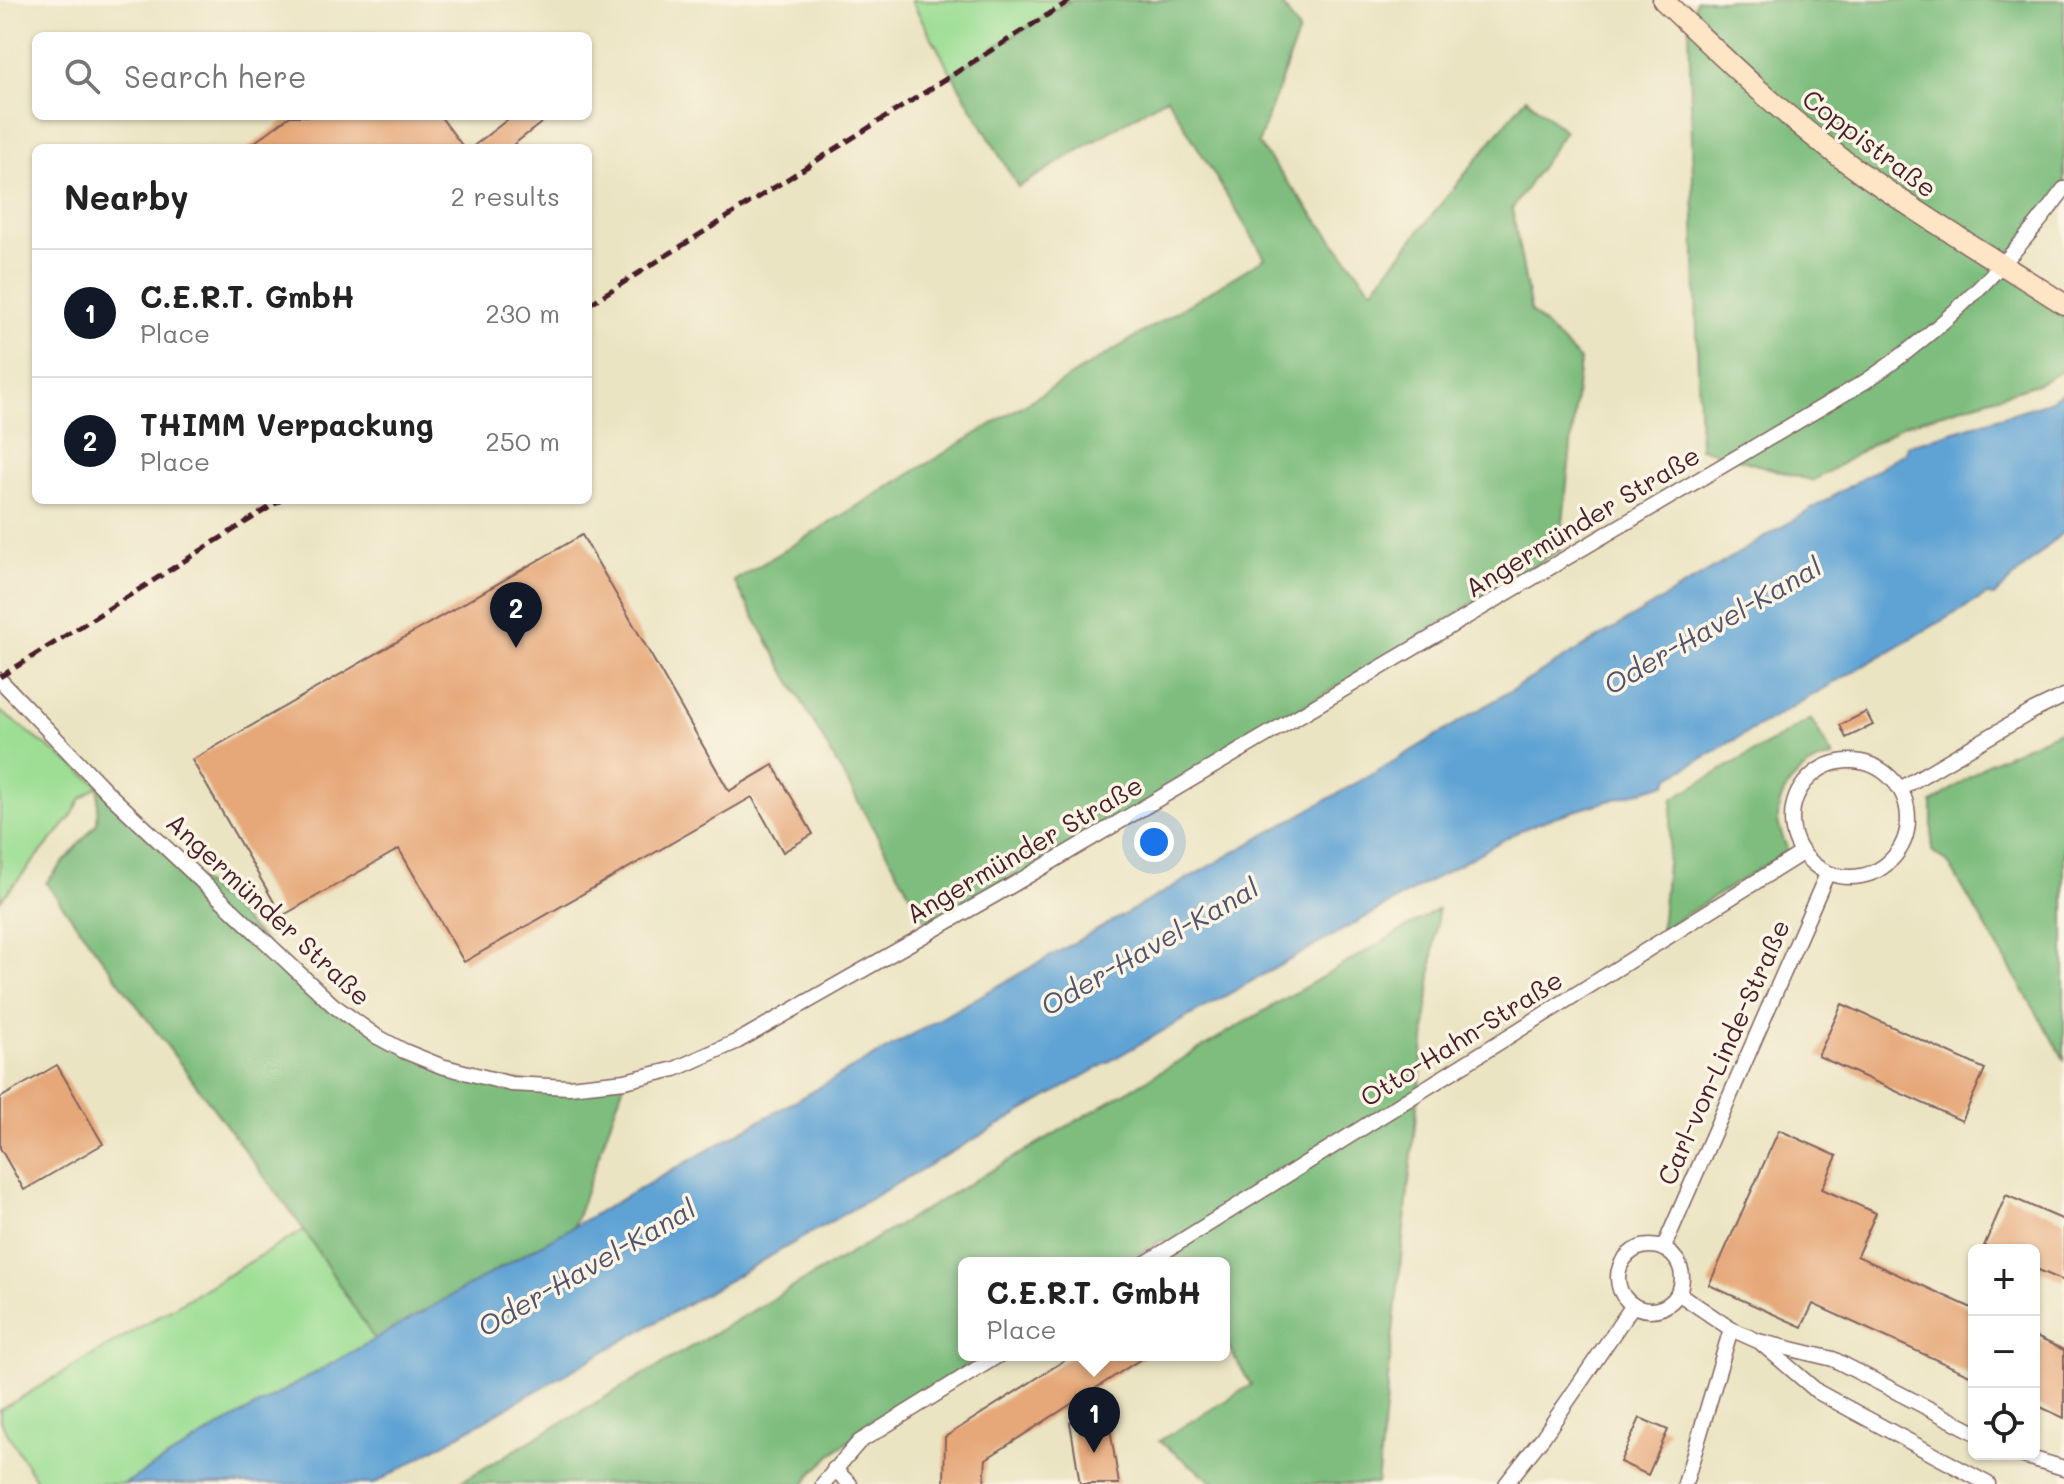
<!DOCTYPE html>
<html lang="en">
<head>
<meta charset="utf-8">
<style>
	:root { --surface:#fff; --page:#f6f6f6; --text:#222; --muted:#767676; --line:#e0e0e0; --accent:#111827 }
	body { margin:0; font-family:Mali,sans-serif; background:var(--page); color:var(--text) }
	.controls { position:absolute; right:24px; bottom:24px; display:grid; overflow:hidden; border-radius:12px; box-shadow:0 2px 6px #0004 }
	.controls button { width:72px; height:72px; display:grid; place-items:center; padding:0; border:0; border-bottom:2px solid var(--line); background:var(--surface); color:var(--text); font:40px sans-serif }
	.you { position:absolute; left:1154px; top:842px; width:28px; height:28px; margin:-20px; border:6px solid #fff; border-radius:50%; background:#1a73e8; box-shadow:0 0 0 12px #1a73e833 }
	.badge { display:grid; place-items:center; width:52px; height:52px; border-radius:50%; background:var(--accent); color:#fff; font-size:26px; font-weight:700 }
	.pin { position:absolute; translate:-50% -66px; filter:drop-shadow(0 2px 4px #0008) }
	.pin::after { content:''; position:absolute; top:42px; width:28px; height:24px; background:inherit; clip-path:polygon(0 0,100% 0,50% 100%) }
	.popup { position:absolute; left:958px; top:1257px; width:272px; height:104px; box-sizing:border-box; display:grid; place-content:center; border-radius:12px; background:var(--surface); filter:drop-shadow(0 2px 6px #0005); font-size:26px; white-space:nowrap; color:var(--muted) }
	.popup b { font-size:30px; color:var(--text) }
	.popup::after { content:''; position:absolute; left:50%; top:100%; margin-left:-16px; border:16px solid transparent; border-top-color:var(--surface) }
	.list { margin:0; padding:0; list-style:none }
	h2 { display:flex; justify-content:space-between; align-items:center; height:104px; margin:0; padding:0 32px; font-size:34px }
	h2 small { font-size:26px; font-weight:400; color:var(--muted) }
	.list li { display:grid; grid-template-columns:52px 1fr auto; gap:24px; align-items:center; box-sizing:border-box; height:128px; padding:0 32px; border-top:2px solid var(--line) }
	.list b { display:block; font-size:30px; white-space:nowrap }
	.list p { margin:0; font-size:26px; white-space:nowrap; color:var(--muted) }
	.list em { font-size:26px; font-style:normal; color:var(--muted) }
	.icon { flex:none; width:44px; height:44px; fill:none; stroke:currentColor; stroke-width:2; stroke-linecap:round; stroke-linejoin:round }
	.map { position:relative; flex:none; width:2064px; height:1484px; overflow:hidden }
	.search { position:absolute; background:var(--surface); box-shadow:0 2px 6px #0004; left:32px; top:32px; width:560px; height:88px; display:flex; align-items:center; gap:20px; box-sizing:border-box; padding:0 28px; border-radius:12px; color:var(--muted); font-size:30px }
	.panel { position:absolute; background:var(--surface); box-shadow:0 2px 6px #0004; left:32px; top:144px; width:560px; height:360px; border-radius:12px }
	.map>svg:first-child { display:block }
	.green { fill:#9dde94; stroke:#747e60; stroke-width:2 }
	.forest { fill:#7ebd7e; stroke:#646e54; stroke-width:2 }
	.water { fill:#5ea3d4; stroke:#546180; stroke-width:2 }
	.building { fill:#e6a879 }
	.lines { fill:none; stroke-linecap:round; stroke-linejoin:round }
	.street-casing { stroke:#826460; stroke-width:17 }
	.secondary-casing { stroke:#826460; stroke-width:23 }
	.street { stroke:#fff; stroke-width:14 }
	.secondary { stroke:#fde5c5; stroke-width:20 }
	.rail { stroke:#4a1f2b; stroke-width:5; stroke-dasharray:12 6; stroke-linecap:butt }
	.labels { text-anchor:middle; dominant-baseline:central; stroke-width:7; stroke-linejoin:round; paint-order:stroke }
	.street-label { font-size:26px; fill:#4a1f2b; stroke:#fcf5e5 }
	.water-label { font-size:28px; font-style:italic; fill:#52546f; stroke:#fcf5e5 }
</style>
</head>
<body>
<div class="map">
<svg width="2064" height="1484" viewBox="0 0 2064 1484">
	<rect width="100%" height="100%" fill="#fcf5e5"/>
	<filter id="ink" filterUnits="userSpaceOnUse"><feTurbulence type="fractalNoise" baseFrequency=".0125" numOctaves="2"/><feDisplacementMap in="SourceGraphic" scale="16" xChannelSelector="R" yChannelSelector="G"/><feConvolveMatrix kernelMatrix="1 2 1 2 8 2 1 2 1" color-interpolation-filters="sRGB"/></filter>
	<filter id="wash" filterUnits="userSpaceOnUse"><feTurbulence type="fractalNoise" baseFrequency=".006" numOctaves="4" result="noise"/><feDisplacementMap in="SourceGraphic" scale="32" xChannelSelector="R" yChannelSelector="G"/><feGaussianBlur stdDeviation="1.8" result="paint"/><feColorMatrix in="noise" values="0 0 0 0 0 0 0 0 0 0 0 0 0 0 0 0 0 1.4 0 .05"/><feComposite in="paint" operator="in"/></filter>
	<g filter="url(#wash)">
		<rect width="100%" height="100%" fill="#ebe4c3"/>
		<!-- green -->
		<g class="green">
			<path d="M911,0h160l-119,74z"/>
			<path d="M0,711l99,74 -19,15 -9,17 -71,84z"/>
			<path d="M304,1230l71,110 -251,144h-86l-38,-63v-11z"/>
		</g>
		<!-- forest -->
		<g class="forest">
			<path d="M1071,0h208l20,31 -41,113 114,146 154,-192 39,33 -53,78 19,103 49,48 -20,190 -551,337 -78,44 -197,-350 531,-323 -98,-161 -149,90 -66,-113z"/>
			<path d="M1696,0h368v189l-62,76 62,39v66l-27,14 -133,41 -91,56 -113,-33 -11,-423z"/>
			<path d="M1811,719l22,38c-30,5 -56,32 -55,63 1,11 7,22 10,31l-127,79 12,-132z"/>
			<path d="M2064,729v330l-116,-196 -16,-12v-48l57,-40z"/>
			<path d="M99,785l234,220 54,35 91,37 91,10 56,-6 -52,147 -198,112 -71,-110 -258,-347 51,-60z"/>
			<path d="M1438,909l-61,575h-161l-57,-43 92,-56 -27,-46v-76h-45l-15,-24 -38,24h-162v92h19l-144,93 -26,24 -8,12h-348z"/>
		</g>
		<!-- water -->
		<path class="water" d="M2064,392v139l-70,65 -7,-1 -317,182 -4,7 -112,33 -33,13 -383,215 -764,439h-250l90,-54 1167,-661 525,-317 1,-6 138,-43z"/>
		<g id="blocks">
			<!-- building -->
			<g class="building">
				<path d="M290,116h150l24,32h-217z"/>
				<path d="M512,116h38l-41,32h-38z"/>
				<path d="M582,535l147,256 44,-26 40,69 -30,18 -31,-55 -288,165 -65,-113 -117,67 -90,-156z"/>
				<path d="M1866,712l7,13 -27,13 -6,-13z"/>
				<path d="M1842,1004l143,65 -23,52 -144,-65z"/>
				<path d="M57,1065l46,79 -79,46 -24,-42v-50z"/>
				<path d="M1779,1130l58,26 -15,33 54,24 -19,43 117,53v68l-161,-73 -11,23 -93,-42z"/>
				<path d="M2006,1195l58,25v61l-30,-13v-18h-42l-8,-4z"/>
				<path d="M2034,1336l30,14v68l-30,-14z"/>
				<path d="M1073,1355h74l-161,104 -2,25h-40l1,-47z"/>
				<path d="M1108,1416l11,68h-39l-10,-62z"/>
				<path d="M1640,1418l28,12 -20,45 -28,-13z"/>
			</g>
		</g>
	</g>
	<g filter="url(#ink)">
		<use href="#blocks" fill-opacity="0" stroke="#826460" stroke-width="2"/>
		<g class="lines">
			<!-- street casing -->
			<g class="street-casing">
				<g id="street">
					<path d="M0,680l110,115 223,210 43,31 28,15 37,15 70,18 58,3 56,-6 50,-12 63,-28 271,-154 857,-506c78,-52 143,-117 198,-192"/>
					<circle cx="1850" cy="819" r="58"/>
					<path d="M1900,789l133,-78 31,-15"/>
					<circle cx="1650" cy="1278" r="32"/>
					<path d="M1663,1249l164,-375"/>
					<path d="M1146,1263l656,-410"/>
					<path d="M1678,1293l53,36 27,12 75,18 141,73"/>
					<path d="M1762,1344l56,48 170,92"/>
					<path d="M2017,1454l47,14"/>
					<path d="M834,1469l16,15"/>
					<path d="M823,1484l36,-42 140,-87"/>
					<path d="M1506,1484l37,-47 90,-132"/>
					<path d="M1685,1484l46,-155"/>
				</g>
			</g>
			<!-- secondary casing -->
			<g class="secondary-casing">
				<path id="secondary" d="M1663,0c59,56 117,113 182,161 71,52 146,96 219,143"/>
			</g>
			<!-- street -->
			<use href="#street" class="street"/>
			<!-- secondary -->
			<use href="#secondary" class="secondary"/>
			<!-- rail -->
			<g class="rail">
				<path d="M588,305l483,-305"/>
				<path d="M0,677l281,-177"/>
			</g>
		</g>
	</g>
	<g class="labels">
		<!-- street labels -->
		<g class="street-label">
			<text transform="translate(1870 143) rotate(37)">Coppistraße</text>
			<text transform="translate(1582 521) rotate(-31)">Angermünder Straße</text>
			<text transform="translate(1024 849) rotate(-30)">Angermünder Straße</text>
			<text transform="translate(269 909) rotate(43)">Angermünder Straße</text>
			<text transform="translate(1461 1038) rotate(-32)">Otto-Hahn-Straße</text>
			<text transform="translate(1723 1052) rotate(-66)">Carl-von-Linde-Straße</text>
		</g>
		<!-- water labels -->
		<g class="water-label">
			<text transform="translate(1712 625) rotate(-30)">Oder-Havel-Kanal</text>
			<text transform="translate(1149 946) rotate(-30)">Oder-Havel-Kanal</text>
			<text transform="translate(586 1267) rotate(-30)">Oder-Havel-Kanal</text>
		</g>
	</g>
</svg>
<div class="controls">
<button>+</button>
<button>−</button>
<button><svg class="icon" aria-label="locate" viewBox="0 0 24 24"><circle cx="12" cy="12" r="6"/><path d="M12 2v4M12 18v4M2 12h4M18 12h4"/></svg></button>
</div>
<div class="you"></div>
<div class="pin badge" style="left:1094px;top:1453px">1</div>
<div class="popup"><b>C.E.R.T. GmbH</b>Place</div>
<div class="pin badge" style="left:516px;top:648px">2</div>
<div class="search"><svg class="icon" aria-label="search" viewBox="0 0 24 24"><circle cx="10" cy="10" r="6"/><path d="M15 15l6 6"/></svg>Search here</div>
<section class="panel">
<h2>Nearby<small>2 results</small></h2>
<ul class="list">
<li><span class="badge">1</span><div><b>C.E.R.T. GmbH</b><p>Place</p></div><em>230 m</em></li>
<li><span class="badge">2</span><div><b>THIMM Verpackung</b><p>Place</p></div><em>250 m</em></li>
</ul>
</section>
</div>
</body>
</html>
